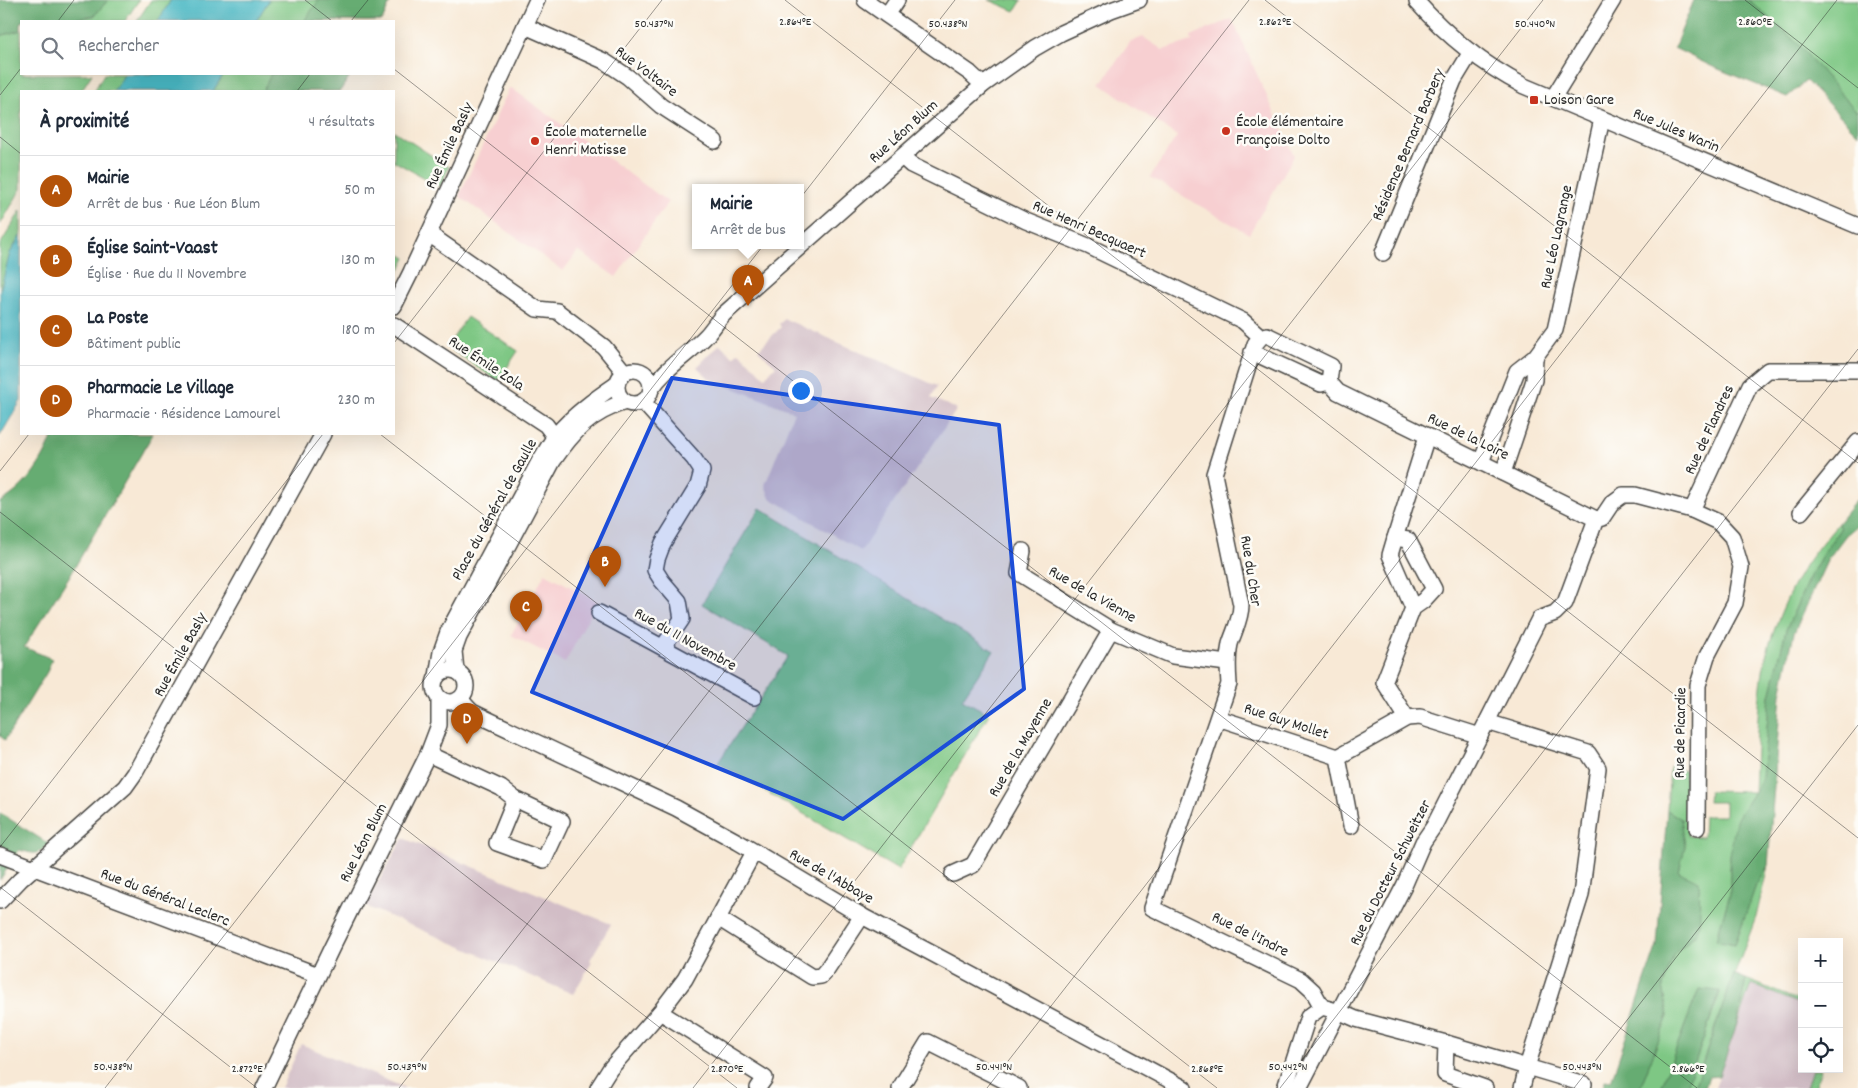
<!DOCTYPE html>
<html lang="fr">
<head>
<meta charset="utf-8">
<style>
	:root { --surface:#fff; --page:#f2f2f3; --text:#1f2937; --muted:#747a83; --line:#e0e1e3; --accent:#b45309 }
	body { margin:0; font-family:Dekko,sans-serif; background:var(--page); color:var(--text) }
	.controls { position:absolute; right:15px; bottom:15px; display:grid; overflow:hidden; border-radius:0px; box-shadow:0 5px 20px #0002 }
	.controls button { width:45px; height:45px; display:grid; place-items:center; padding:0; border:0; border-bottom:1px solid var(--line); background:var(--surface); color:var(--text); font:25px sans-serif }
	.you { position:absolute; left:800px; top:390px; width:18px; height:18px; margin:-12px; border:4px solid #fff; border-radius:50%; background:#1a73e8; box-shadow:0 0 0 8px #1a73e833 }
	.badge { display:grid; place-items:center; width:32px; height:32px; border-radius:50%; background:var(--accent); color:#fff; font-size:16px; font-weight:700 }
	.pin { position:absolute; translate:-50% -41px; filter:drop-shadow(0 1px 2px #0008) }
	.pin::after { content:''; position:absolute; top:26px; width:18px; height:15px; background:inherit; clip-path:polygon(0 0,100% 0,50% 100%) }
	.popup { position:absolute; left:692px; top:184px; width:112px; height:65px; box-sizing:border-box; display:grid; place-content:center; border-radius:0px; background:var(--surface); filter:drop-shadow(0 1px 4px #0005); font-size:16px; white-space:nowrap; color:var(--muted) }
	.popup b { font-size:19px; color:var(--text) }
	.popup::after { content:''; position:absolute; left:50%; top:100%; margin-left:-10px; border:10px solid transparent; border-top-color:var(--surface) }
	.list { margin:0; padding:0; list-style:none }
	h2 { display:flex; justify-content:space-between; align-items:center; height:65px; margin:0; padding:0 20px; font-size:21px }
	h2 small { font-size:16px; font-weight:400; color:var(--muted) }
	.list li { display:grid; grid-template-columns:32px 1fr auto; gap:15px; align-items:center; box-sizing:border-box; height:70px; padding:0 20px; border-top:1px solid var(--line) }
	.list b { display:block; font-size:19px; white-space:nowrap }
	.list p { margin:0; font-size:16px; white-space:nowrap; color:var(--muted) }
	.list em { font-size:16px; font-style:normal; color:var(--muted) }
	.icon { flex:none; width:28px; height:28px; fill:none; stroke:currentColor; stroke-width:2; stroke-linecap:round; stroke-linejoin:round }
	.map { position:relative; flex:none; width:1858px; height:1088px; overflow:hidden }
	.search { position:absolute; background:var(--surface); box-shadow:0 5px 20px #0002; left:20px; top:20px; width:375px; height:55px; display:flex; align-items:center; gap:12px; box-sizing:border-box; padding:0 18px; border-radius:0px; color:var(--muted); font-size:19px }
	.panel { position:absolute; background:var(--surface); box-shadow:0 5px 20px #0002; left:20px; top:90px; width:375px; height:345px; border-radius:0px }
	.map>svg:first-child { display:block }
	.built { fill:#f7cfd1 }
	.industrial { fill:#d2bdc6 }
	.green { fill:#7ec784; stroke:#547958 }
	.forest { fill:#66ac72; stroke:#486c4e }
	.water { fill:#4ab8c4; stroke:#3a7278 }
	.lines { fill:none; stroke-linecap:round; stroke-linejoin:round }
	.minor-casing { stroke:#4a4845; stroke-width:18 }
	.minor { stroke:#fff; stroke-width:15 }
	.marked { fill:#1d4ed8; fill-opacity:0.2; stroke:#1d4ed8; stroke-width:4; stroke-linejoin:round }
	.ticks { fill:none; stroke:#2b2b2b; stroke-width:1; stroke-opacity:0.45 }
	.poi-dot { fill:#c8321e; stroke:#fdfcf7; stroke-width:2 }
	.labels { text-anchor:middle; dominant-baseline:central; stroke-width:5; stroke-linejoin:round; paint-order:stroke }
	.street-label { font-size:16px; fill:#2b2b2b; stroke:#fdfcf7 }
	.poi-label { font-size:16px; fill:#2b2b2b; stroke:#fdfcf7; text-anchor:start }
	.ticks-label { font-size:12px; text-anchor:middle; fill:#2b2b2b; stroke:#fdfcf7; stroke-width:5; stroke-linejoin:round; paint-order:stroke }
</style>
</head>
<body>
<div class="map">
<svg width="1858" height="1088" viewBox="0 0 1858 1088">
	<rect width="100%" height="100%" fill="#fdfcf7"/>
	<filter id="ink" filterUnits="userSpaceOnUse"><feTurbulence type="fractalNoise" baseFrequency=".02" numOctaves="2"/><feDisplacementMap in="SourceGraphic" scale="10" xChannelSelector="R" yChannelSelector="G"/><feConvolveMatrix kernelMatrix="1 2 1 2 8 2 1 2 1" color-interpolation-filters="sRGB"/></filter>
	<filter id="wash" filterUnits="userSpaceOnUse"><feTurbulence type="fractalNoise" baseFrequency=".0096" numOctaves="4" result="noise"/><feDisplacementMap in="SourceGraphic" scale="20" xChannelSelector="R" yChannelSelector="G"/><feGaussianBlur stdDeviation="1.12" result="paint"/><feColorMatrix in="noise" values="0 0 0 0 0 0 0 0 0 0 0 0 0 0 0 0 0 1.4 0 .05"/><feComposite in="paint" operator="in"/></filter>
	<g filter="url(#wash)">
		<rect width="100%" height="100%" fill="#f8e9d6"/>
		<!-- built -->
		<g class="built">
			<path d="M1232,19l62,137 -45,78 -99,-57 27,-41 -76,-52 30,-43 12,-4 20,13 29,-9 -1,-5z"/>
			<path d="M510,87l158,115 -52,75 -38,-26 -15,20 -104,-75z"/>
			<path d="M545,573l52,28 -32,62 -54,-28z"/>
		</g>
		<!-- industrial -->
		<g class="industrial">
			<path d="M785,319l152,67 -6,12 26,11 -96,142 -91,-53 -5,-13 29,-73 -84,-33 -13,-12 23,-23 13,13 6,-5 26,25 11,-11 -18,-16 23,-23 -2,-3z"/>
			<path d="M403,838l208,86 -21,36 2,2 -19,32 -208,-88z"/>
			<path d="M1751,984l51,21v64h10l-6,19h-91z"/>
			<path d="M301,1044l104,44h-124z"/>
		</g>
		<!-- green -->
		<g class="green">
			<path d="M108,0h31l-14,21h-65l34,-5z"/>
			<path d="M151,0h20l-13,21h-21z"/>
			<path d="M269,0h122l-9,21h-126z"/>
			<path d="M989,0h33l-7,11z"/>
			<path d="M1749,0h109v113l-62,-71z"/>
			<path d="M21,30v44h71l-11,17h-60v98l-21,36v-189z"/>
			<path d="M104,74h21l-12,17h-19z"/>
			<path d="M224,74h127l-11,17h-127z"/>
			<path d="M394,131l55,36 -9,20 -46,-26z"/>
			<path d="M21,210v25l-11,18 -10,38v-46z"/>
			<path d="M394,251l12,7 -12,23z"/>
			<path d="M467,317l51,34 -20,30 -51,-34z"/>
			<path d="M760,508l234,143 -32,48 27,15 -91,156 -180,-107 70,-107 -86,-52z"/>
			<path d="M1838,523l2,6 -16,23 -16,28 -22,50 -16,66 -8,83 -8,13 -24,63v39l-14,46 19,4 21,-59 12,-19 -12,51 -42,113 -20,58h-8l34,-96 -21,-3 -38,99h-21l28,-72 -5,-30 11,-32 23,-21 -18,-61 6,-26 -4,-27 -14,-9 3,-43 15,4v20h5l-2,45 15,1 1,-21h21v-14h-17l1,-11 45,1c2,-43 3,-85 10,-127 5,-25 20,-63 33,-86 11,-20 26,-38 41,-56z"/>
			<path d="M1746,979l56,23v3l-51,-21 -16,46z"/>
			<path d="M1812,1069h9l-6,19h-9z"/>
		</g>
		<!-- forest -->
		<g class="forest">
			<path d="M0,0h108l-14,16 -34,5h-39v9l-21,6z"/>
			<path d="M319,0h72l-9,21h-78z"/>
			<path d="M1694,0h55l47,42 62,71v21l-52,-53 -19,16 -76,-31 -37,-18z"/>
			<path d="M271,74h80l-11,17h-77z"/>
			<path d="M53,434h100l-84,143 -45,70 28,12 -5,13 -42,68 -5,-4v-234c24,-12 45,-42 53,-68z"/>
			<path d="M1858,498v27l-12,10 -18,24 -34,74 -13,61 -13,172 -12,19 -21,59 -19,-4 14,-46v-39l6,-35 26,-41 8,-83 16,-66 22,-50 16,-28 16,-23 -2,-6z"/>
			<path d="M1667,810l14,9 4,27 -6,26 20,9 1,36 -3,16 -23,21 -11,32 5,30 -28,72h-37l2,-8 6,1 46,-136z"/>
			<path d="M0,813l49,31c-12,12 -14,10 -30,6l-19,30z"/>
			<path d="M1734,974l12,5 -11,51 -16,46 -10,1 -4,11h-11z"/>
			<path d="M1699,989l21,2 -34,97h-25z"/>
		</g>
		<!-- water -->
		<g class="water">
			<path d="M171,0h98l-13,21h-98z"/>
			<path d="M125,74h99l-11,17h-100z"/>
			<path d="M21,235v166l-21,35v-145l10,-38z"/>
		</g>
	</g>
	<g filter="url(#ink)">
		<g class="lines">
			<!-- minor casing -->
			<g class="minor-casing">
				<g id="minor">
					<path d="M865,0l105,73 13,12"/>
					<path d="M1417,2c30,34 67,63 107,84l334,140"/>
					<path d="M887,15l10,-15"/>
					<path d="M525,26l79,35 24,16 33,29 54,35"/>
					<path d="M1553,98l60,-98"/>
					<path d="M902,157l9,8 115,56 62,25 155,75 18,16"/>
					<path d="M429,234l108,75 20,2 47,36 21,26"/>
					<path d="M1383,253l71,-173 17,-28"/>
					<path d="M394,306l17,-34 126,-272"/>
					<path d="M394,325l152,100 9,12"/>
					<path d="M1252,352l69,32 8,-2 2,-16 -64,-31 -6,2 -6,7 -41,130 27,131c0,14 -7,26 -11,39 -3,14 -2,26 -1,40l-77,224 149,72 12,11 9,16 18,5 16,7 90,24 81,24 -5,21"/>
					<path d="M1535,357l20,-27 47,-211"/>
					<circle cx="634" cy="387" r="17"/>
					<path d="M1329,382l9,10 258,127"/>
					<path d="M651,389c15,-22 38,-35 56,-54 6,-7 11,-15 17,-21l259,-229 52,-37 26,-15 50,-23 28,-10"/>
					<path d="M643,402l51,57 8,12 -4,15 -35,57 -6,16 -2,11 7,11 17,20 3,18 -19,28"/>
					<path d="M1481,462l36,-91 18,-14 -1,23 -31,93"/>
					<path d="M1692,510l58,-125 18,-15h90"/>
					<path d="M1801,512l57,-70"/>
					<path d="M1596,519l6,-1 10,-15 11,-8h12l57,15 26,12 14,15 9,30 -6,36 -28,53 -9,29 -1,143"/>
					<path d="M1395,538l32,-102"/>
					<path d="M1023,551l-4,22 92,57 62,26 54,7"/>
					<path d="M599,613l155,84"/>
					<circle cx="450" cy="686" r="16"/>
					<path d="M456,671l-2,-20 5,-14 94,-176c20,-29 37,-48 72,-59"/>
					<path d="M437,676l4,-24 7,-20 91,-170c6,-9 11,-19 17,-27 18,-21 39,-36 61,-51"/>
					<path d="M460,699l12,13 204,96 62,34 124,74 322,172"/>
					<path d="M1218,718l120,39 69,-39 13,-1 60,19"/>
					<path d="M1407,718l-23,-36 29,-74 -23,-53 5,-17 13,2 26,49 -11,12 -10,7"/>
					<path d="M1487,722l101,31 10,15 -17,127 -54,172 57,17 -1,4"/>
					<path d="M428,754l73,34 14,11 47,22 -18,39 -47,-17 18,-44"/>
					<path d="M1338,757l13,69"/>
					<path d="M0,855l318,120"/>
					<path d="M953,874l20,-9 138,-235"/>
					<path d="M0,901l20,-21 105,-93 10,-14 188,-339"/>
					<path d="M718,918l94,59 9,-1 6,-7 35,-53"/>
					<path d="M660,1012l105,66 -7,10"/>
					<path d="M1446,1043l-1,31 40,14"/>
					<path d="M264,1088l68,-141 96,-193 11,-29v-26"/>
					<path d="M598,1088l12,-19 50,-57 25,-33 69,-127"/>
					<path d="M900,1088l28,-46 91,46"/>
					<path d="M1285,1088l23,-71 14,-10"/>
					<path d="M1299,1088l105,-202 19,-44 11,-16 105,-207 16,-6 10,-10 31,-84"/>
				</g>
			</g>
			<!-- minor -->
			<use href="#minor" class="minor"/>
		</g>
	</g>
	<!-- marked area -->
	<path class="marked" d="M672,378l327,47 25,264 -181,130 -311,-127z"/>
	<!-- ticks -->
	<path class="ticks" d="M305,0l27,21M785,0l1073,838M1265,0l593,463M1745,0l113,88M58,21l16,-21M351,21l17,-21M394,69l1303,1019M297,91l13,-17M0,95l21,-27M0,137l21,17M394,343l268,-343M380,434l837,654M0,471l29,-37M0,512l737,576M0,847l323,-413M0,887l257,201M105,1088l850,-1088M399,1088l850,-1088M693,1088l850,-1088M987,1088l850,-1088M1280,1088l578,-739M1574,1088l284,-363"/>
	<!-- markers -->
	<g class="poi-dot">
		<rect x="1529" y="95" width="10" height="10" rx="2.5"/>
		<circle cx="1226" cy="131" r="5"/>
		<circle cx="535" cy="141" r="5"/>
	</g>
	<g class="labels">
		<!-- street labels -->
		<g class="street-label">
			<text transform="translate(646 72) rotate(37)">Rue Voltaire</text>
			<text transform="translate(1676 131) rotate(23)">Rue Jules Warin</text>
			<text transform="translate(904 132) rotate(-42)">Rue Léon Blum</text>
			<text transform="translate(1409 145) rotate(-67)">Résidence Bernard Barbery</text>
			<text transform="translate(450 146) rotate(-65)">Rue Émile Basly</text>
			<text transform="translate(1089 230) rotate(24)">Rue Henri Becquaert</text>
			<text transform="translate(1557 237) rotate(-78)">Rue Léo Lagrange</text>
			<text transform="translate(486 364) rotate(33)">Rue Émile Zola</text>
			<text transform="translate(1710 430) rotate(-65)">Rue de Flandres</text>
			<text transform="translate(1468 437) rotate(26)">Rue de la Loire</text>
			<text transform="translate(495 510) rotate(-61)">Place du Général de Gaulle</text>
			<text transform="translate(1250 571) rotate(81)">Rue du Cher</text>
			<text transform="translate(1092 595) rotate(30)">Rue de la Vienne</text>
			<text transform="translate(685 640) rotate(29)">Rue du 11 Novembre</text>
			<text transform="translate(181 655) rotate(-61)">Rue Émile Basly</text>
			<text transform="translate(1286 722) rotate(18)">Rue Guy Mollet</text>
			<text transform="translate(1681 733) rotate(-89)">Rue de Picardie</text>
			<text transform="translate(1021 748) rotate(-60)">Rue de la Mayenne</text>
			<text transform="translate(364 843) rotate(-63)">Rue Léon Blum</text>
			<text transform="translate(1391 873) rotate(-63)">Rue du Docteur Schweitzer</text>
			<text transform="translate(831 877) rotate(30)">Rue de l'Abbaye</text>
			<text transform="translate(165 898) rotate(21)">Rue du Général Leclerc</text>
			<text transform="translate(1250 935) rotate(26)">Rue de l'Indre</text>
		</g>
		<!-- poi labels -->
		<g class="poi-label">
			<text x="1544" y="100">Loison Gare</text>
			<text x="1236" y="122">École élémentaire<tspan x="1236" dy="18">Françoise Dolto</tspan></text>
			<text x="545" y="132">École maternelle<tspan x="545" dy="18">Henri Matisse</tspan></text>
		</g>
	</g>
	<g class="ticks-label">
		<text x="795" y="25">2.864°E</text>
		<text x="1275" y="25">2.862°E</text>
		<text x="1755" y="25">2.860°E</text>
		<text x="654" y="27">50.437°N</text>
		<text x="948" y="27">50.438°N</text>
		<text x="1535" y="27">50.440°N</text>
		<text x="113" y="1070">50.438°N</text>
		<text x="407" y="1070">50.439°N</text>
		<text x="994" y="1070">50.441°N</text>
		<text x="1288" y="1070">50.442°N</text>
		<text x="1582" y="1070">50.443°N</text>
		<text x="247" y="1072">2.872°E</text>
		<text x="727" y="1072">2.870°E</text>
		<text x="1207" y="1072">2.868°E</text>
		<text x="1688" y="1072">2.866°E</text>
	</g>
</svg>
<div class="controls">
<button>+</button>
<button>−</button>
<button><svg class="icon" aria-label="locate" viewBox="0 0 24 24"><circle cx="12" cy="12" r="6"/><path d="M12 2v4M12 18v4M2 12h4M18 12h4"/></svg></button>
</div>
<div class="you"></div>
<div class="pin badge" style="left:748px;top:306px">A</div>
<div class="popup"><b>Mairie</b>Arrêt de bus</div>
<div class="pin badge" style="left:605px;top:587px">B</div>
<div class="pin badge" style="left:526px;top:632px">C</div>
<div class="pin badge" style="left:467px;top:744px">D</div>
<div class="search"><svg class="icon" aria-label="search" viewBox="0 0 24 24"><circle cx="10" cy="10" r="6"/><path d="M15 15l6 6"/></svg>Rechercher</div>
<section class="panel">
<h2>À proximité<small>4 résultats</small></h2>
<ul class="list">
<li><span class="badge">A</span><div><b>Mairie</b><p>Arrêt de bus · Rue Léon Blum</p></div><em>50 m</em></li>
<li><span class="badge">B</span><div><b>Église Saint-Vaast</b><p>Église · Rue du 11 Novembre</p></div><em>130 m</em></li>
<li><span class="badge">C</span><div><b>La Poste</b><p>Bâtiment public</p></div><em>180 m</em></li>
<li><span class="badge">D</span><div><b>Pharmacie Le Village</b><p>Pharmacie · Résidence Lamourel</p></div><em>230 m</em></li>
</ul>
</section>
</div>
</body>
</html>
